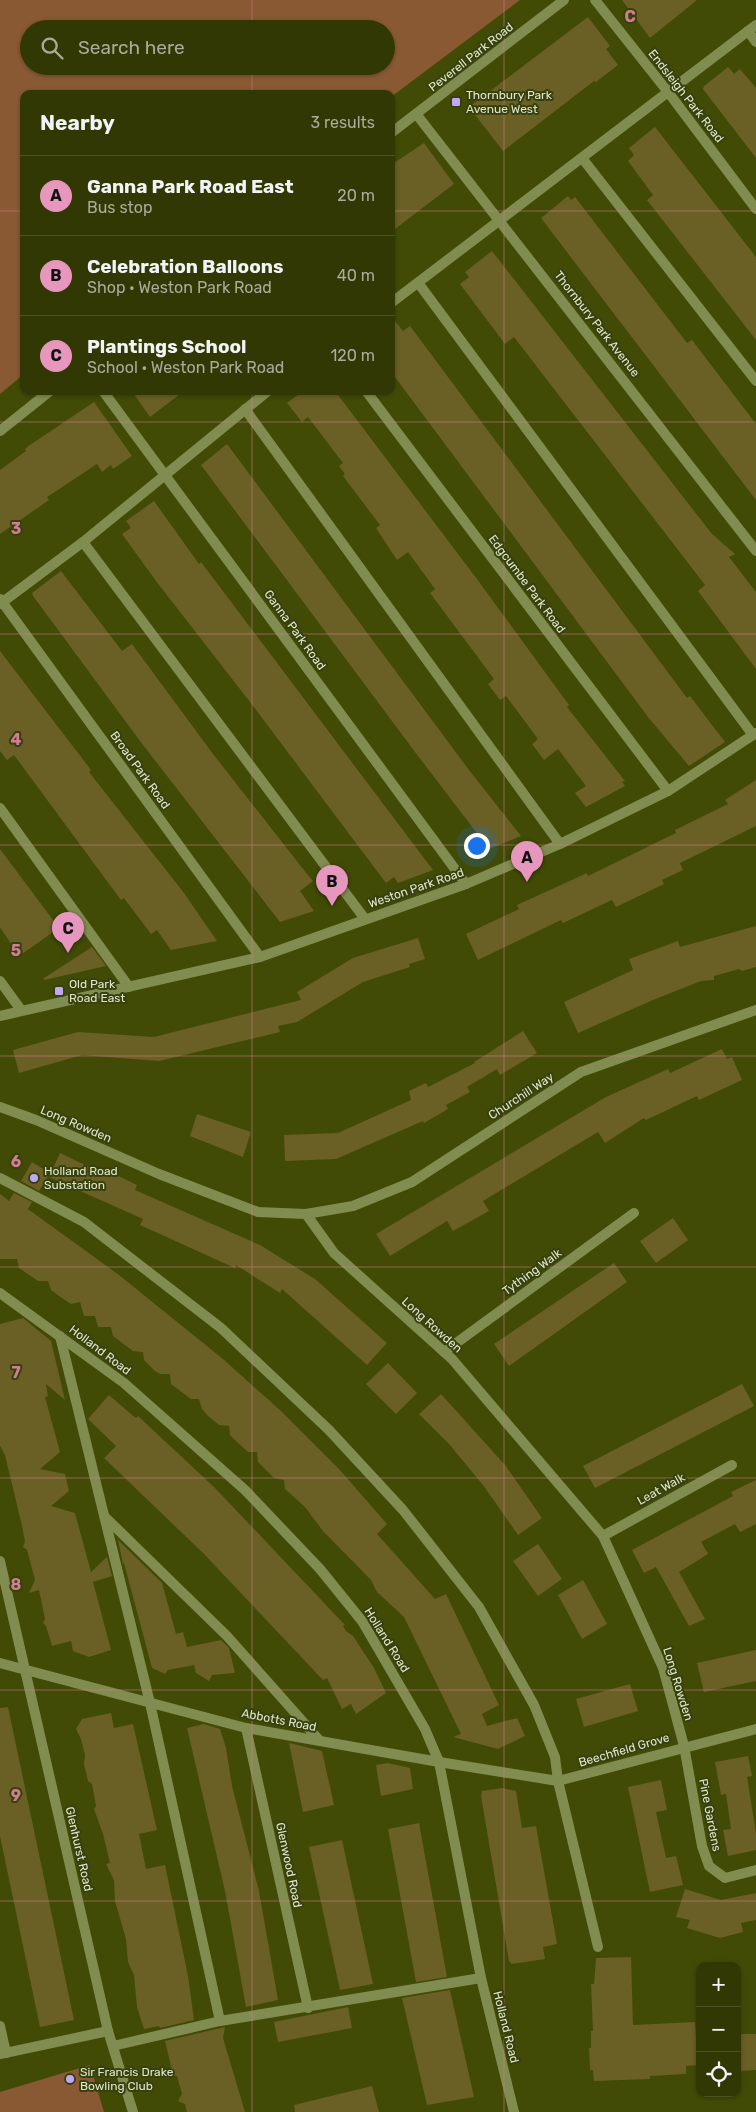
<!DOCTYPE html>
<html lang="en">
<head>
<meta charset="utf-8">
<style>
	:root { --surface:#313804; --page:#393f0e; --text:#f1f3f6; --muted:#a8ac9a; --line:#4c5226; --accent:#e797bd }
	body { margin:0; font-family:Rubik,sans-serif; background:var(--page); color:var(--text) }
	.controls { position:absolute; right:15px; bottom:15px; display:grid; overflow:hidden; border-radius:10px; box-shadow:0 1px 4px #0004 }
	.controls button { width:45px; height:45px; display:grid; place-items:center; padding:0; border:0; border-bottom:1px solid var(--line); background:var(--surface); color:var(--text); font:25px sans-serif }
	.you { position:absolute; left:476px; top:845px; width:18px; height:18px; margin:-12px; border:4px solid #fff; border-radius:50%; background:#1a73e8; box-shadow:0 0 0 8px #1a73e833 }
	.badge { display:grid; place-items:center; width:32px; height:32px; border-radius:50%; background:var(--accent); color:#111; font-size:16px; font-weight:700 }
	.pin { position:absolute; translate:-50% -41px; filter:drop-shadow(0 1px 2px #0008) }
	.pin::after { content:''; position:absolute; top:26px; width:18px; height:15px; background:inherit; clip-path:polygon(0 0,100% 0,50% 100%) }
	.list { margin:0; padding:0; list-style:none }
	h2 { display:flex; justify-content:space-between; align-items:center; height:65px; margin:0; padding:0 20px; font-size:21px }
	h2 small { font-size:16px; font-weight:400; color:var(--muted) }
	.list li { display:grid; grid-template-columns:32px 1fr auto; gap:15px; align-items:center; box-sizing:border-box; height:80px; padding:0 20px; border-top:1px solid var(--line) }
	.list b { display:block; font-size:19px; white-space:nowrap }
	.list p { margin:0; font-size:16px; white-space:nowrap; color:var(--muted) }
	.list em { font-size:16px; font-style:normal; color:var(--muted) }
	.icon { flex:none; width:28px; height:28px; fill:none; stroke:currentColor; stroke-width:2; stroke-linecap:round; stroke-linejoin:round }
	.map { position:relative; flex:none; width:756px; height:2112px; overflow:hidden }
	.search { position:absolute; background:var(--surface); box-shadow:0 1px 4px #0004; left:20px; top:20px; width:375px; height:55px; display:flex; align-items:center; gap:12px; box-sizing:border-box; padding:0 18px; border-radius:28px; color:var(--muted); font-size:19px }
	.panel { position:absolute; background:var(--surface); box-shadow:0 1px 4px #0004; left:20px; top:90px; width:375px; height:305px; border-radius:10px }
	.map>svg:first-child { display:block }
	.green { fill:#895933; fill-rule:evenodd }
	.building { fill:#6a5f25 }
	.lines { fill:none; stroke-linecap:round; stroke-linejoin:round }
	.service { stroke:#818d50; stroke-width:10 }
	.minor { stroke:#818d50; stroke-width:10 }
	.tertiary { stroke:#818d50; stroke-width:10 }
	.grid { fill:none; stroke:#d07f90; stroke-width:1; stroke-opacity:0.55 }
	.poi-dot { fill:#c0a8f4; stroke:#38400f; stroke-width:2 }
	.labels { text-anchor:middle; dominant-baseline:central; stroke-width:4; stroke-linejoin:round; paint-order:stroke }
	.street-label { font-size:12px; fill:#dee6c6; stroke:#38400f }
	.poi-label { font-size:12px; fill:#dee6c6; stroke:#38400f; text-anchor:start }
	.grid-label { font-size:16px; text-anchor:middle; font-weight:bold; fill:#d07f90; stroke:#38400f; stroke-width:4; stroke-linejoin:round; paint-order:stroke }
</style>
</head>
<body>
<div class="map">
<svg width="756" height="2112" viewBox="0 0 756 2112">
	<rect width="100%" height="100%" fill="#414b06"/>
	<!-- green -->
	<g class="green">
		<path d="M0,0h520l-129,97v-3h-367v280l-24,20zM29,29h357v37h-357z"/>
		<path d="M90,2065l14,47h-104v-20z"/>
	</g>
	<!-- building -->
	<g class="building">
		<path d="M622,0h75l-47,38z"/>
		<path d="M588,17l22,29 -4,3 12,16 -22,17 -2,-1 -91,70 -34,-44z"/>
		<path d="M728,67l6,7 6,-5 16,19v70l-53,-69 1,-3z"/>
		<path d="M655,127l101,130v83l-109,-140 6,-5 -25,-34 6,-6 -5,-7z"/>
		<path d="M424,143l30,41 -63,48v-67z"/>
		<path d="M568,196l3,4 4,-3 112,146 5,-3 64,84v76l-215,-282z"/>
		<path d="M492,251l220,283 23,20 -6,3 27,35v77l-58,-78 7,-6 -191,-248 -9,7 -45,-60 9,-7 -4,-5z"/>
		<path d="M391,316l12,15 7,-5 277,372 3,-2 35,46 -36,24 -41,-49 -253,-340 -4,-6z"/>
		<path d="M132,391h52l-34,26z"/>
		<path d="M303,391h32l142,188 92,126 -2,2 58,74 -3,1 3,4 -39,21 -11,-14 11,-7 -28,-37 -14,11 -12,-16 6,-5 -32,-43 -6,4 -12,-16 6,-5 -64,-86 5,-4 -27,-37 -11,8 -21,-32 4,-3 -37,-49 2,-2 -6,-8 4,-3 -35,-46 -6,5 -15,-19z"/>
		<path d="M94,402l38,54 -19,13 -2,-4 -9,7 -5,-8 -50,33 2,3 -49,34v-64l26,-19 -1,-1 2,-3z"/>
		<path d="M227,444l242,326 52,66 -32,13 -74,-97 -214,-287z"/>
		<path d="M154,501l45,63 2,-2 232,308 -35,13 -4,-6 -8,6 -136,-181 -94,-121 -34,-47 9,-6 -5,-7z"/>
		<path d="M61,571l61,80 10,-7 81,110 94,120 6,7 -13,10 14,20 -34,11 -140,-181 -107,-145 -1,-3z"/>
		<path d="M0,651l91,119 -2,2 95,121 33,48 -46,9 -14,-20 -6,4 -27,-36 -3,2 -107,-145 -7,5 -7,-9z"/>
		<path d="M756,780v46l-76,37 3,7 -21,10 2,4 -48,23 -4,-7 -49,23 -2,-3 -83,40 -12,-26 53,-25 -2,-4 70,-32 1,3 88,-43 -1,-3 53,-26 -3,-4z"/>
		<path d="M0,849l59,79 -40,28 -19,-29z"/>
		<path d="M756,926v41l-14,4 -3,-2 -25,7v4l-13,1 -48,19 -75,33 -14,-31 69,-32 -4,-11 49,-18 2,6z"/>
		<path d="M418,938l7,21 -16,5 1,3 -47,15 -66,40 -19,4 2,6 -121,29 -77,-6 -63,18 -6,-23 65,-18 76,5 147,-37 -4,-8 56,-34z"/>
		<path d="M92,947l14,19 -62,14v-2z"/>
		<path d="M523,1031l14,22 -37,22 -3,-6 -30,18 3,5 -24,13 2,4 -24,14 -1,-2 -87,38 -51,2 -1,-26 54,-2 73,-33 -2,-9 17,-8 2,4 47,-24 -1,-1z"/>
		<path d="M722,1049l5,10 5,-2 10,23 -43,20 -2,-4 -51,24 -2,-2 -39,25 -7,-11 -115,69 6,10 -36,20 -6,-10 -57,35 -14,-22 230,-137 62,-28 2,4z"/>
		<path d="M197,1114l54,18 -8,25 -53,-21z"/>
		<path d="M60,1153l46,22 2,-4 29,14 -2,5 125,55 55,34 72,64 -20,22 -85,-76 -2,4 -44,-28 -1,3 -95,-43 3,-6 -94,-42z"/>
		<path d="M32,1162l18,11 -11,18 -18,-10z"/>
		<path d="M14,1193l18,9 -4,7 91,66 104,84 59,53 57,57 48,55 -10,10 58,65 11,-5 53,111 -17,9 5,12 30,-8 8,18 -27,13 -45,-12 8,-3 -57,-117 -27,-25 -6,-12 -48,-49 -18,-24 -20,-18 -1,-9 -10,-2 -16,-16 -1,-10h-9l-13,-12 -5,-5 -1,-9 -10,-1 -12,-10 -5,-6 -3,-10h-8l-20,-15 -1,-10h-10l-5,-3 -11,-11 -1,-8 -10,-1 -20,-15 -2,-9h-13l-3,-11h-11l-4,-14 -9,2 -9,-6 -11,-8 -3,-9h-10l-19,-13 -2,-9h-17v-65l9,7z"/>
		<path d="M673,1218l15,22 -32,23 -16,-22z"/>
		<path d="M614,1263l13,19 -118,84 -15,-22z"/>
		<path d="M23,1318l28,23 14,59 -19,-16 2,12 -3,1 15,55 -20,17 25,5 4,17 -18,15 24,7 16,59 16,-15 5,19 -19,6 18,68 -22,7 -16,-6 -2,-10 -19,5 -6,-20 -3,-3 2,-4 -6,-29 -10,3 6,-13 -8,-30 -4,-3 2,-6 -3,-15 -17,-71 -5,-9v-122z"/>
		<path d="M388,1363l29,30 -21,21 -30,-30z"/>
		<path d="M742,1384l12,22 -159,82 -12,-22z"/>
		<path d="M441,1394l64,71 37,53 -24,17 -35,-50 -34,-41 -30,-30z"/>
		<path d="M109,1395l22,19 5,4 2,-2 77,72 130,137 -2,1 3,5 7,5 21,32 12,25 -30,21 -5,-10 -9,5 -15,-31 -4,2 -120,-127 -99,-95 12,-12 -28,-27z"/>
		<path d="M756,1480v44l-16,8 -5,-8 -34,18 7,12 -29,18 26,47 -16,7 -33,-59 -12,6 -12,-23 101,-54 -2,-4z"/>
		<path d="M118,1540l44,43 14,51 7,-2 4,15 34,-7 8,8 6,25 -23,2 -3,6 -13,-8 -2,-8 -26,5 -3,4 -13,-6 -28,-105 -1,1z"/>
		<path d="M538,1544l24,35 -24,17 -25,-35z"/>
		<path d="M583,1580l24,44 -25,15 -24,-44z"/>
		<path d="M756,1650v31l-52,11 -7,-29z"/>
		<path d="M630,1684l8,27 -54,16 -8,-28z"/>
		<path d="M8,1707l66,313 -34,7 -40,-191v-128z"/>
		<path d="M111,1713l3,15 19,-4 24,106 -18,4 7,35 19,-4 23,111 6,44 -34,8 -1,-2 -15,3 -7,-22 -3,-32 -6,-13 -2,-23 -11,-38 -1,-21 -8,-16 4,-1 -7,-29 -9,-25 2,-3 -4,-22 -4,-3 -4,-17 1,-9 -4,-16 -5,-10 6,-10z"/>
		<path d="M204,1724l16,5 6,19 6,38 27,105 19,109 -32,7 -21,-116 -38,-163z"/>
		<path d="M289,1743l33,8 12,54 -31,7z"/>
		<path d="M748,1756l4,20 -5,1 9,56v17l-28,6 -5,-26 8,-1 -5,-35 -5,1 -6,-33z"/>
		<path d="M388,1763l22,5 3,21 -32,7 -5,-31z"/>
		<path d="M661,1780l6,30 -11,2 10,46 10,-2 7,29 -33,7 -22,-105z"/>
		<path d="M502,1788l14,3 6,37 14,-2 21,118 -14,3 2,12 -33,5 -3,-3 -28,-165 1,-5z"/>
		<path d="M419,1823l28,154 -31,5 -28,-153z"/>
		<path d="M342,1840l31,144 -33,6 -31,-143z"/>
		<path d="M685,1889l36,11 35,-7v27l-15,3 2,9 -23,6 -33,-10 3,-8 -14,-3z"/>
		<path d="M631,1957l2,68 62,-3 1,17 4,-1v27l-14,1v8l-36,2v3l-56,2 -1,-11h-3l-1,-22h2v-17h2l-2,-47h3l2,-26z"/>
		<path d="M450,1990l24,107 -47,8 -25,-107z"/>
		<path d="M348,2007l4,21 -74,14 -4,-20z"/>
		<path d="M225,2027l-2,11 22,74h-58l-2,-8 -7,-3 4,-7 -5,-18 -4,-1 -8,-34z"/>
		<path d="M737,2034h19v36l-19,1z"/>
		<path d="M372,2086l7,26h-84l-1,-7z"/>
	</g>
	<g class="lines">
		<!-- service -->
		<g class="service">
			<path d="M748,31l8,11"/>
			<path d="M582,158l174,223"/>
			<path d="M419,284l334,451"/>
			<path d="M391,303l365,-278"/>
			<path d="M245,409l315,435"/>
			<path d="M83,542l282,377"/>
			<path d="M0,604l83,-62 185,-151"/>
			<path d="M0,808l129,179"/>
			<path d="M0,1178l84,44 137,106 108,102 74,80 76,97 55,98 21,52 3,24 40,166"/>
			<path d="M60,1336l90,367 70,318"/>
			<path d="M105,1517l122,119 93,105"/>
			<path d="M0,2026l6,27"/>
			<path d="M113,2046l107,-25 261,-43"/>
			<path d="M0,2054l108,-23"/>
		</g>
		<!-- minor -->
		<g class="minor">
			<path d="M595,0l73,92 88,117"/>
			<path d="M417,115l339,436"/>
			<path d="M103,391l363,493"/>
			<path d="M366,391l302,400"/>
			<path d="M0,599l260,358"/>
			<path d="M0,981l21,29"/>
			<path d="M0,1107l36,13 123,54 99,38 48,2 28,39 118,106 151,177 60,132 21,78 18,100 7,20 16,12 31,-8"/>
			<path d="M306,1214l47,-8 59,-24 169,-110 175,-62"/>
			<path d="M0,1293l124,90 121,107 75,79 42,52 63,108 14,33 42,216 33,134"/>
			<path d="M444,1352l190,-139"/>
			<path d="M603,1536l129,-71"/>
			<path d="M0,1561l108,470 25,81"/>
			<path d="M0,1663l246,65 193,34 119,19 198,-52"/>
			<path d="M246,1728l62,280"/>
		</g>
		<!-- tertiary -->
		<g class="tertiary">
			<path d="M391,133l173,-133"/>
			<path d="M0,431l50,-40"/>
			<path d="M0,1016l260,-59 206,-73 94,-40 108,-53 88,-58"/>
		</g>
	</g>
	<!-- grid -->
	<path class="grid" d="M252,0v29M504,0v2112M252,66v28M0,211h24M391,211h365M252,391v1721M0,422h756M0,634h756M0,845h756M0,1056h756M0,1267h756M0,1478h756M0,1690h756M0,1901h756"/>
	<!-- markers -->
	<g class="poi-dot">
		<rect x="451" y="97" width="10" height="10" rx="2.5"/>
		<rect x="54" y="986" width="10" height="10" rx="2.5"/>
		<circle cx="34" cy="1178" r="5"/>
		<circle cx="70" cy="2079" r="5"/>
	</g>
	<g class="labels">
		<!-- street labels -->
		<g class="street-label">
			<text transform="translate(471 57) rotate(-38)">Peverell Park Road</text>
			<text transform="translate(686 96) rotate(52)">Endsleigh Park Road</text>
			<text transform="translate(597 324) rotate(52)">Thornbury Park Avenue</text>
			<text transform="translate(527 584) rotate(53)">Edgcumbe Park Road</text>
			<text transform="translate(295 630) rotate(54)">Ganna Park Road</text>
			<text transform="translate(140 770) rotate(54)">Broad Park Road</text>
			<text transform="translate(416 888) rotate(-19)">Weston Park Road</text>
			<text transform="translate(521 1096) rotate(-33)">Churchill Way</text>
			<text transform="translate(76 1124) rotate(23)">Long Rowden</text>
			<text transform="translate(532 1272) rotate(-36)">Tything Walk</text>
			<text transform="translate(432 1325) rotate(42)">Long Rowden</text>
			<text transform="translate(100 1350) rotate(37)">Holland Road</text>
			<text transform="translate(661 1489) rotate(-29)">Leat Walk</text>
			<text transform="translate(387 1640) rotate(58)">Holland Road</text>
			<text transform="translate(678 1684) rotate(73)">Long Rowden</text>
			<text transform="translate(279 1720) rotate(11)">Abbotts Road</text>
			<text transform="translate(624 1750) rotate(-16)">Beechfield Grove</text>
			<text transform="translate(710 1815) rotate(79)">Pine Gardens</text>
			<text transform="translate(79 1849) rotate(77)">Glenhurst Road</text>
			<text transform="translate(289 1865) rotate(78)">Glenwood Road</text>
			<text transform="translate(506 2027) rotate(76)">Holland Road</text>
		</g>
		<!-- poi labels -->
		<g class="poi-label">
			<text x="466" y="95">Thornbury Park<tspan x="466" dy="14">Avenue West</tspan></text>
			<text x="69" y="984">Old Park<tspan x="69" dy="14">Road East</tspan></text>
			<text x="44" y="1171">Holland Road<tspan x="44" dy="14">Substation</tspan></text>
			<text x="80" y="2072">Sir Francis Drake<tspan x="80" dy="14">Bowling Club</tspan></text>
		</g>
	</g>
	<g class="grid-label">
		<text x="630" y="22">C</text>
		<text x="16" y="534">3</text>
		<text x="16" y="745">4</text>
		<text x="16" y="956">5</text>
		<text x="16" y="1167">6</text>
		<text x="16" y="1378">7</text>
		<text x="16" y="1590">8</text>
		<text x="16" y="1801">9</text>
	</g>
</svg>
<div class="controls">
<button>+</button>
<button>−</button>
<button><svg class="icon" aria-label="locate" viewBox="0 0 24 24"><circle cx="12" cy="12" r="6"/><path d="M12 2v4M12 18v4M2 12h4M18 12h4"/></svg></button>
</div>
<div class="you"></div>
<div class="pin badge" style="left:527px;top:882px">A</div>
<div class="pin badge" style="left:332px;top:906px">B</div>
<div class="pin badge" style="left:68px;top:953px">C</div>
<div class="search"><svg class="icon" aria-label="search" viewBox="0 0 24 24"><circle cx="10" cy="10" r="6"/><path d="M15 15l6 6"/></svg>Search here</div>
<section class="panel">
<h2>Nearby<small>3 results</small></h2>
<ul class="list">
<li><span class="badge">A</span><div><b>Ganna Park Road East</b><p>Bus stop</p></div><em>20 m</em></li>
<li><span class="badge">B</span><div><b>Celebration Balloons</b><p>Shop · Weston Park Road</p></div><em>40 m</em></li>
<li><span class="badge">C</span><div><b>Plantings School</b><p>School · Weston Park Road</p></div><em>120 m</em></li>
</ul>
</section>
</div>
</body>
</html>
